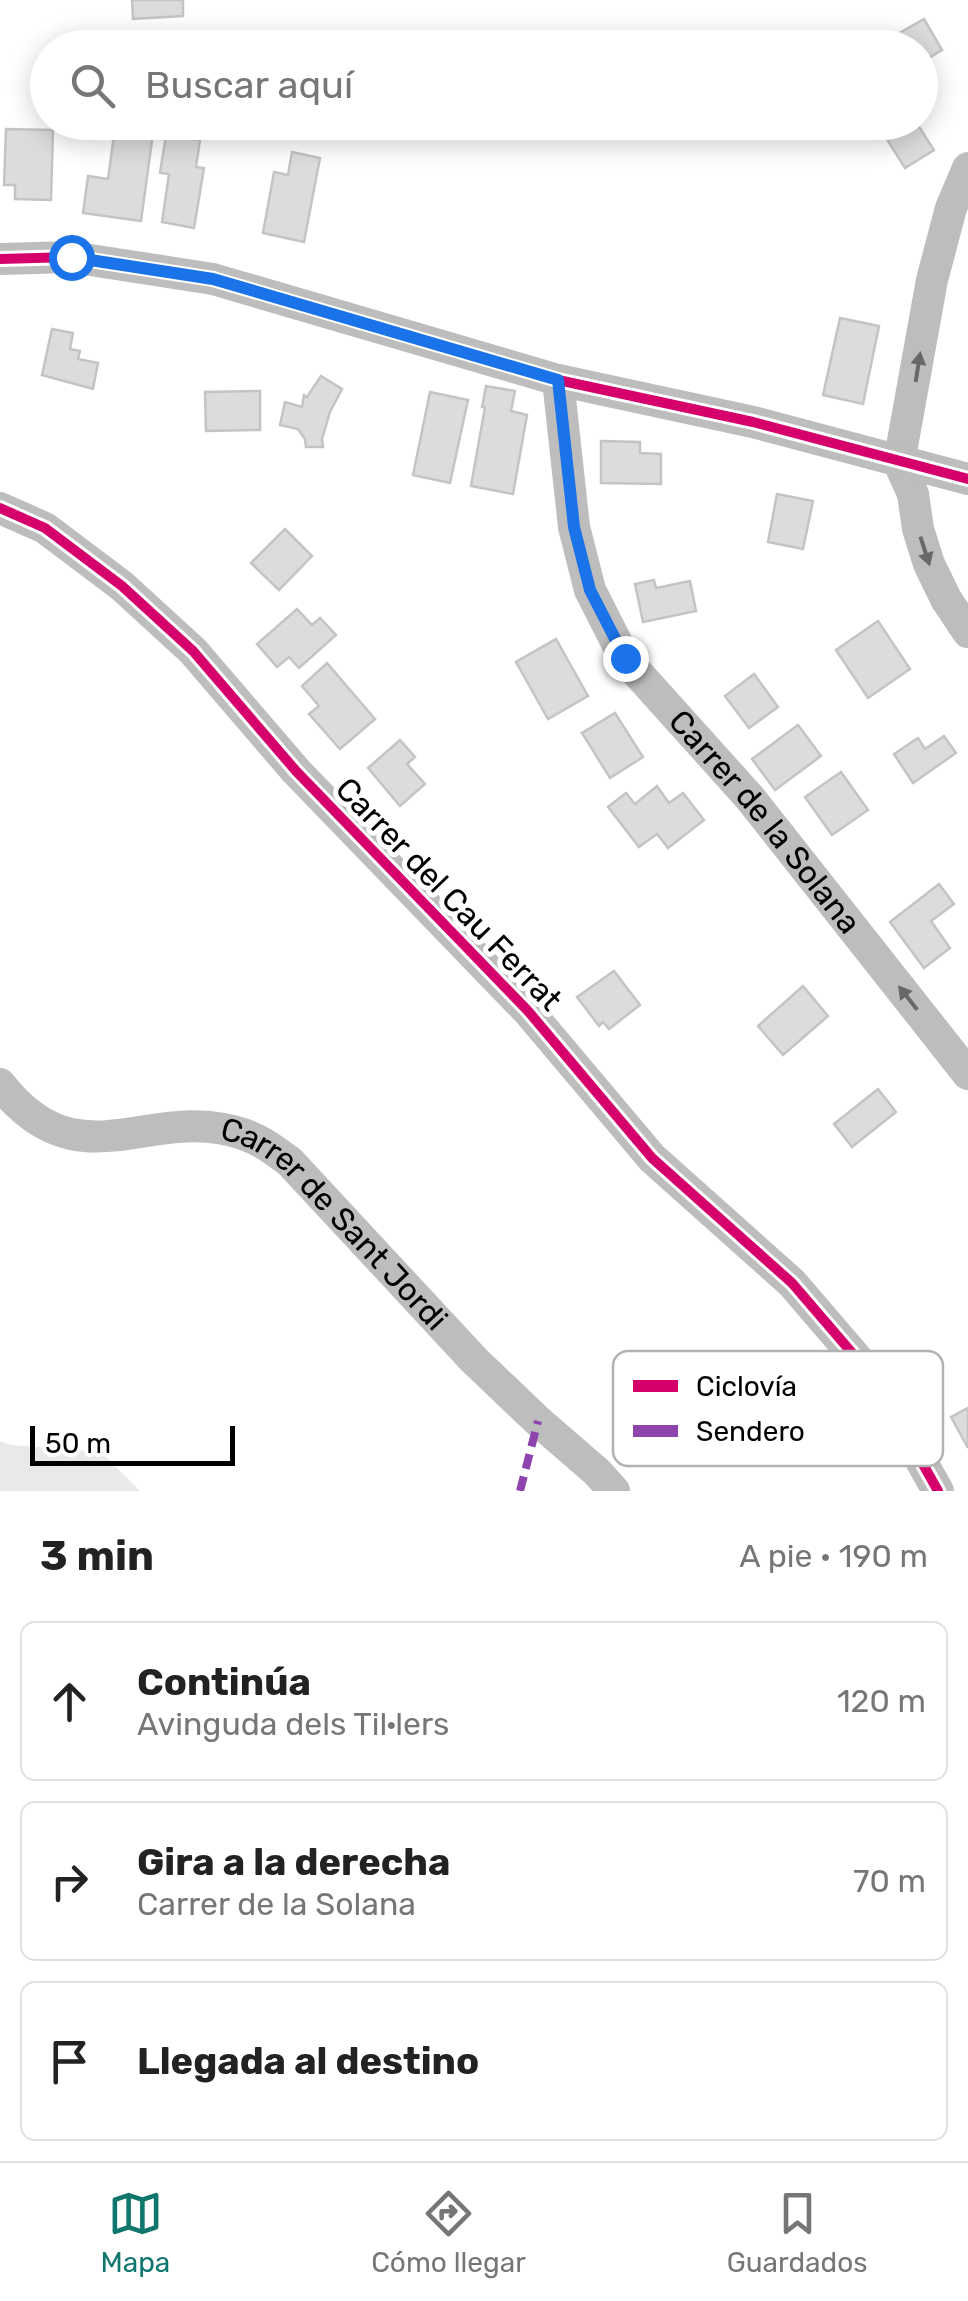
<!DOCTYPE html>
<html lang="es">
<head>
<meta charset="utf-8">
<style>
	:root { --surface:#fff; --page:#f2f2f2; --text:#222; --muted:#767676; --line:#e0e0e0; --accent:#0f766e }
	body { margin:0; font-family:Rubik,sans-serif; background:var(--page); color:var(--text) }
	.scale { position:absolute; left:30px; bottom:25px; width:205px; box-sizing:border-box; padding-left:10px; border:5px solid #000; border-top:0; font-size:28px; line-height:35px; white-space:nowrap; color:#000; -webkit-text-stroke:8px #fff; paint-order:stroke }
	.stop { position:absolute; width:30px; height:30px; margin:-22px; border:8px solid #1a73e8; border-radius:50%; background:#fff }
	.stop.end { background:#1a73e8; border-color:#fff; box-shadow:0 2px 10px #0008 }
	.list { margin:0; padding:0; list-style:none }
	h2 { display:flex; justify-content:space-between; align-items:center; height:130px; margin:0; padding:0 40px; font-size:42px }
	h2 small { font-size:32px; font-weight:400; color:var(--muted) }
	.list li { display:grid; grid-template-columns:65px 1fr auto; gap:30px; align-items:center; box-sizing:border-box; height:160px; margin:0 20px 20px; padding:0 20px; border:2px solid var(--line); border-radius:15px }
	.list b { display:block; font-size:38px; white-space:nowrap }
	.list p { margin:0; font-size:32px; white-space:nowrap; color:var(--muted) }
	.list em { font-size:32px; font-style:normal; color:var(--muted) }
	.icon { flex:none; width:55px; height:55px; fill:none; stroke:currentColor; stroke-width:2; stroke-linecap:round; stroke-linejoin:round }
	.map { position:relative; flex:none; width:968px; height:1491px; overflow:hidden }
	.search { position:absolute; background:var(--surface); box-shadow:0 5px 25px #0003; left:30px; right:30px; top:30px; height:110px; display:flex; align-items:center; gap:25px; box-sizing:border-box; padding:0 35px; border-radius:55px; color:var(--muted); font-size:38px }
	.sheet { height:670px; background:var(--surface) }
	nav { display:flex; justify-content:space-around; align-items:center; box-sizing:border-box; height:140px; border-top:2px solid var(--line); background:var(--surface); font-size:28px; color:var(--muted) }
	nav a { display:grid; justify-items:center; gap:5px }
	nav .on { color:var(--accent) }
	.map>svg:first-child { display:block }
	.green { fill:#e9e9e9 }
	.building { fill:#dcdcdc; stroke:#c4c4c4; stroke-width:2.5 }
	.lines { fill:none; stroke-linecap:round; stroke-linejoin:round }
	.street { stroke:#bdbdbd; stroke-width:32 }
	.quiet { stroke:#8e44ad; stroke-width:8; stroke-dasharray:15 8; stroke-linecap:butt }
	.cycleway-casing { stroke:#fff; stroke-width:16 }
	.cycleway { stroke:#d6006c; stroke-width:10 }
	.oneway { fill:#686868 }
	.route { stroke:#1a73e8; stroke-width:12 }
	.labels { text-anchor:middle; dominant-baseline:central; stroke-width:10; stroke-linejoin:round; paint-order:stroke }
	.street-label { font-size:32px; fill:#000; stroke:#fff }
	.key { fill:#fff; stroke:#b2b2b2; stroke-width:2.5 }
	.key-label { font-size:28px; fill:#000 }
</style>
</head>
<body>
<div class="map">
<svg width="968" height="1491" viewBox="0 0 968 1491">
	<rect width="100%" height="100%" fill="#fff"/>
	<!-- green -->
	<path class="green" d="M0,1441l11,4 90,7 39,39h-140z"/>
	<!-- building -->
	<g class="building">
		<path d="M132,0h51v16l-50,3z"/>
		<path d="M924,19l18,31 -22,13v-15h-26l-5,-9z"/>
		<path d="M894,122h22l18,28 -29,18 -24,-38z"/>
		<path d="M115,128l38,5 -12,88 -58,-8 5,-37 20,3z"/>
		<path d="M6,129l47,1 -2,70 -36,-1v-14h-11z"/>
		<path d="M166,135l34,5 -4,27 8,1 -10,60 -32,-6 7,-48 -9,-1z"/>
		<path d="M292,152l28,6 -16,84 -41,-9 11,-61 14,3z"/>
		<path d="M840,318l39,8 -16,78 -40,-9z"/>
		<path d="M52,329l21,4 -3,16 10,2 -2,8 20,4 -5,26 -51,-14z"/>
		<path d="M321,376l21,13 -12,23 -8,27 1,8h-17l-1,-8 -7,-10 -18,-4 5,-23 17,5 2,-12 3,2z"/>
		<path d="M486,386l29,5 -4,20 16,4 -14,79 -42,-8 14,-79h-3z"/>
		<path d="M260,391v39l-54,1 -1,-39z"/>
		<path d="M430,392l38,8 -18,83 -37,-8z"/>
		<path d="M601,441l39,1v11l21,1v30l-60,-1z"/>
		<path d="M777,494l36,7 -10,48 -35,-7z"/>
		<path d="M285,529l27,27 -33,34 -28,-27z"/>
		<path d="M654,580l2,8 34,-7 6,30 -53,11 -8,-38z"/>
		<path d="M297,609l15,16 8,-7 16,17 -37,33 -10,-11 -12,10 -20,-23z"/>
		<path d="M878,621l32,48 -42,29 -32,-48z"/>
		<path d="M556,639l32,57 -40,23 -32,-57z"/>
		<path d="M327,663l48,56 -35,30 -31,-35 10,-8 -17,-20z"/>
		<path d="M754,674l24,33 -29,21 -24,-32z"/>
		<path d="M615,713l28,44 -33,21 -28,-45z"/>
		<path d="M798,725l23,31 -46,34 -23,-31z"/>
		<path d="M944,736l12,17 -43,30 -19,-29 24,-16 7,11z"/>
		<path d="M400,740l15,17 -8,7 18,20 -25,22 -32,-38z"/>
		<path d="M841,772l27,38 -36,25 -27,-38z"/>
		<path d="M657,786l12,17 14,-10 21,27 -36,28 -11,-14 -18,13 -31,-40 18,-14 9,11z"/>
		<path d="M939,884l15,20 -23,17 19,27 -26,20 -34,-46z"/>
		<path d="M614,971l26,34 -31,24 -6,-7 -4,4 -22,-29z"/>
		<path d="M803,986l25,30 -45,39 -25,-29z"/>
		<path d="M878,1089l18,23 -44,35 -18,-23z"/>
		<path d="M968,1408v40l-17,-31z"/>
	</g>
	<g class="lines">
		<!-- street -->
		<g class="street">
			<path d="M968,168l-17,40 -19,72 -33,183 14,31 5,35 11,35 17,35 22,33"/>
			<path d="M0,259l71,-2 142,22 345,101 195,42 215,57"/>
			<path id="s1" d="M558,380l16,147 16,63 35,69 125,139 218,276"/>
			<path d="M0,508l45,20 77,58 71,65 103,120 232,240 124,147 140,125 85,99 61,109"/>
			<path id="s2" d="M0,1084c80,102 149,18 243,50 18,6 32,17 47,28l184,198 64,61 59,51 17,19"/>
		</g>
		<!-- quiet -->
		<path class="quiet" d="M520,1491l18,-70"/>
		<!-- cycleway casing -->
		<g class="cycleway-casing">
			<g id="cycleway">
				<path d="M0,259l71,-2 142,22 345,101 195,42 215,57"/>
				<path d="M0,508l45,20 77,58 71,65 103,120 232,240 124,147 140,125 85,99 61,109"/>
			</g>
		</g>
		<!-- cycleway -->
		<use href="#cycleway" class="cycleway"/>
	</g>
	<!-- one-way arrows -->
	<defs><path id="oneway-solid" d="M-6-.8H1V-3.2L6.5 0L1 3.2V.8H-6Z" transform="scale(2.5)"/></defs>
	<g class="oneway">
		<use href="#oneway-solid" transform="translate(918 367) rotate(-81)"/>
		<use href="#oneway-solid" transform="translate(925 551) rotate(72)"/>
		<use href="#oneway-solid" transform="translate(908 998) rotate(-128)"/>
	</g>
	<g class="lines">
		<!-- route -->
		<path class="route" d="M71,257l142,22 345,101 16,147 16,63 35,68"/>
	</g>
	<g class="labels">
		<!-- street labels -->
		<g class="street-label">
			<text stroke="none"><textPath href="#s1" startOffset="505">Carrer de la Solana</textPath></text>
			<text transform="translate(449 894) rotate(46)">Carrer del Cau Ferrat</text>
			<text stroke="none"><textPath href="#s2" startOffset="390">Carrer de Sant Jordi</textPath></text>
		</g>
	</g>
	<!-- legend -->
	<rect x="613" y="1351" width="330" height="115" rx="15" class="key"/>
	<rect x="633" y="1380" width="45" height="12" fill="#d6006c"/>
	<rect x="633" y="1425" width="45" height="12" fill="#8e44ad"/>
	<g class="key-label">
		<text x="696" y="1396">Ciclovía</text>
		<text x="696" y="1441">Sendero</text>
	</g>
</svg>
<div class="scale">50 m</div>
<div class="stop" style="left:71px;top:257px"></div>
<div class="stop end" style="left:625px;top:658px"></div>
<div class="search"><svg class="icon" aria-label="search" viewBox="0 0 24 24"><circle cx="10" cy="10" r="6"/><path d="M15 15l6 6"/></svg>Buscar aquí</div>
</div>
<section class="sheet">
<h2>3 min<small>A pie · 190 m</small></h2>
<ul class="list">
<li><svg class="icon" aria-label="ahead" viewBox="0 0 24 24"><path d="M12 20V5M6 11l6-6 6 6"/></svg><div><b>Continúa</b><p>Avinguda dels Til·lers</p></div><em>120 m</em></li>
<li><svg class="icon" aria-label="right" viewBox="0 0 24 24"><path d="M7 20v-9h11M14 6l5 5-5 5"/></svg><div><b>Gira a la derecha</b><p>Carrer de la Solana</p></div><em>70 m</em></li>
<li><svg class="icon" aria-label="arrive" viewBox="0 0 24 24"><path d="M6 21V4h12l-3 4 3 4H6"/></svg><div><b>Llegada al destino</b></div></li>
</ul>
</section>
<nav>
<a class="on"><svg class="icon" aria-label="map" viewBox="0 0 24 24"><path d="M3 6l6-2 6 2 6-2v14l-6 2-6-2-6 2zM9 4v14M15 6v14"/></svg>Mapa</a>
<a><svg class="icon" aria-label="directions" viewBox="0 0 24 24"><path d="M12 3l9 9-9 9-9-9zM9 14v-3h6M13 9l2 2-2 2"/></svg>Cómo llegar</a>
<a><svg class="icon" aria-label="saved" viewBox="0 0 24 24"><path d="M7 4h10v16l-5-4-5 4z"/></svg>Guardados</a>
</nav>
</body>
</html>
